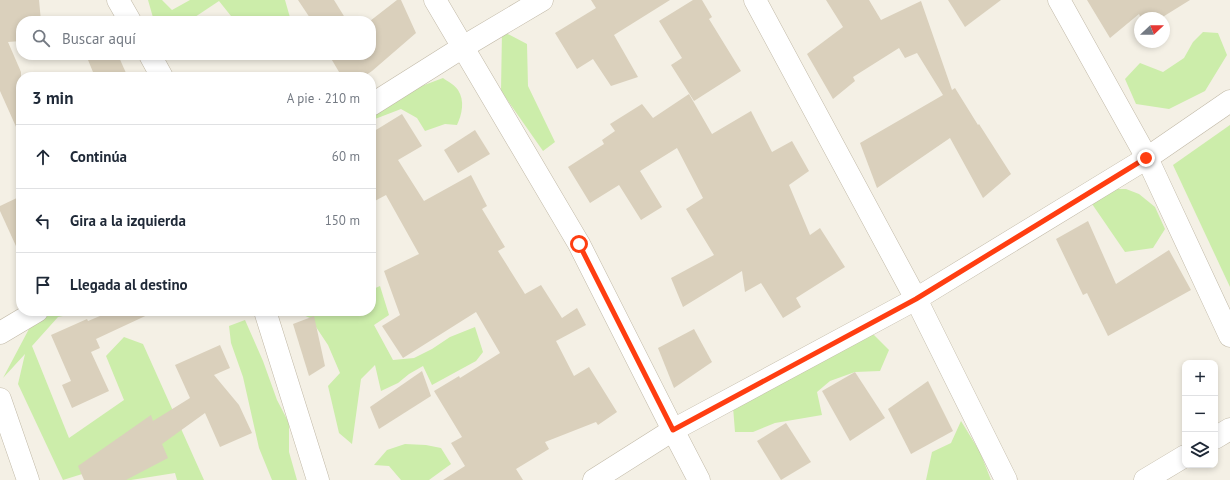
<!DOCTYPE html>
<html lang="es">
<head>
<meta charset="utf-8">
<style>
	:root { --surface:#fff; --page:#f2f2f3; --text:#1f2937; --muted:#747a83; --line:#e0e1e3 }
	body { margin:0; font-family:"PT Sans",sans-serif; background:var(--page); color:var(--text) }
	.controls { position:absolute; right:12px; bottom:12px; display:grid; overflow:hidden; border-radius:8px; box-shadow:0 2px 6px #0003 }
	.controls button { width:36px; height:36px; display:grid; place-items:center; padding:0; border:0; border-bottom:1px solid var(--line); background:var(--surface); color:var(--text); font:20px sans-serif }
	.compass { position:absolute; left:1134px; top:12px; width:36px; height:36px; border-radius:50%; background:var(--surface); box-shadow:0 2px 6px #0003; rotate:68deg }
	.stop { position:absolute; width:12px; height:12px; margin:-9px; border:3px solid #ff3e11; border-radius:50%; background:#fff }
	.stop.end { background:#ff3e11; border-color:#fff; box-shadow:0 1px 4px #0008 }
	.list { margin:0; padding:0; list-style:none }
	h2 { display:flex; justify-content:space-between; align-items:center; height:52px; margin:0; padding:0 16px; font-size:17px }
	h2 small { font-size:13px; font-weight:400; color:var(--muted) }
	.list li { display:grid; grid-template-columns:26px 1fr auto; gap:12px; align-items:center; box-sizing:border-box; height:64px; padding:0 16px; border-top:1px solid var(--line) }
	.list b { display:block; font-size:15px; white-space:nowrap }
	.list em { font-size:13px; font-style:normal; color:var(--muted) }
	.icon { flex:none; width:22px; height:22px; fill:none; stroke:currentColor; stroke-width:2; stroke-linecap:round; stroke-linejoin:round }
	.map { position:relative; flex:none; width:1230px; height:480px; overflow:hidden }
	.search { position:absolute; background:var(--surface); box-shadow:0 2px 6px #0003; left:16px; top:16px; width:360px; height:44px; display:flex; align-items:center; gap:10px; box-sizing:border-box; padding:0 14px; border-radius:16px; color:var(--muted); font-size:15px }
	.panel { position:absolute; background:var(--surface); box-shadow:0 2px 6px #0003; left:16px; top:72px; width:360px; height:244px; border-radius:16px }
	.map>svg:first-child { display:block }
	.green { fill:#ccedaa }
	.building { fill:#dad0bc }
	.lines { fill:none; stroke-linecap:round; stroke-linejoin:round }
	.minor-casing { stroke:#c1b9a7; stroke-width:23 }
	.minor { stroke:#fff; stroke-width:22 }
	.route { stroke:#ff3e11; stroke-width:5 }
</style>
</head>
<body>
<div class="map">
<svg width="1230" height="480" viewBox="0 0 1230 480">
	<rect width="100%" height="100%" fill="#f4f0e5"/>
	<!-- green -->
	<g class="green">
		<path d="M148,0h14l10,10 18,-10h95l6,21h-56l-16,-20 -30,20h-35z"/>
		<path d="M502,31l25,13 1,42 27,56 -12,9 -42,-60z"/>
		<path d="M1203,32l15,1 9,22 -22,36 -36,18 -33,-5 -11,-25 15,-16 23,9 21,-14 9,-16z"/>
		<path d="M443,78c4,3 12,7 15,12 7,11 4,24 -1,35l-12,-1 -20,7 -8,-13 -16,-9 -26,10 -4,5v-14l16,-11z"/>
		<path d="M1230,125v162l-57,-122z"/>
		<path d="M1110,189h16l13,5 16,13 10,22 -12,19 -28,4 -35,-51z"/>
		<path d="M380,286l9,29 -15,10 19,35 21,-2 18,-9 18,-12 25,-10 8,25 -7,9 -44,24 -9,-19 -14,8 -11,9 -17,8 -6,-26 -14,14 -9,65 -13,-11 -11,-47 12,-13 -12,-28 -18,-27 -16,-7h77v-21z"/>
		<path d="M54,311h34l-30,6 -26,29 37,92 55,-38 -18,-44 18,-19 19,7 61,136h-27l-2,-7 -44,7h-8l-12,-15 -48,15 -45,-96 7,-30 -22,24 27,-51z"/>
		<path d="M245,320l18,41 14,39 12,23v29l8,28h-25l-13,-32 -16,-71 -12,-34 -2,-17z"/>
		<path d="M872,333l17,17 -9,21 -25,1 -25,9 -13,11 5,23 -47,8 -22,9h-18l-2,-25z"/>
		<path d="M961,421l19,31 11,28h-65l6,-28 19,-9z"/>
		<path d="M405,444l21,1 15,3 10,16 -22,16h-28l-12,-14 -15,-1 13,-15z"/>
	</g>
	<!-- building -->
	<g class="building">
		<path d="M0,0h39l2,21h-20v20l-13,1 13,30v66l-21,-47z"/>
		<path d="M298,0h36l13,21h-35z"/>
		<path d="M397,0h4l15,33 -44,38 -9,6h-21l-13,-22h42v-34h-1z"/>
		<path d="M591,0h79l-56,35 24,42 -27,9 -18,-27 -16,10 -22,-36 41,-25z"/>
		<path d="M693,0h9l10,17 -3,2 32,52 -47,30 -23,-36 11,-7 -23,-37z"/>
		<path d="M826,0h43l12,20 40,-19 31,89 3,-2 23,37 1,-1 32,50 -28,24 -33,-60 -73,50 -17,-45 83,-48 -26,-42 -12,5 -6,-10 -46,29 2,4 -22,18 -26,-45 36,-27z"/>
		<path d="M948,0h53l-36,27z"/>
		<path d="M1087,0h103l-29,18h-20l-2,-4 -29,24z"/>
		<path d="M86,55h32l8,18 -14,4h-17z"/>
		<path d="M689,94l23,40 39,-23 21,41 20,-11 17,30 -20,14 21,50 10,-7 25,39 -49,31 5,9 -18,11 -22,-35 -16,9 -3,-21 -59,36 -12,-29 43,-23 -28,-46 17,-11 -26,-50 -37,23 22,36 -21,13 -22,-35 -29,18 -22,-36 36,-23 -2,-4 13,-9 -5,-7 32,-20 11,14z"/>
		<path d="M402,114l20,32 -24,14 26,41 47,-26 16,31 -5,3 23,38 -7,4 27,43 16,-9 21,33 15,-10 9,17 -30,16 18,35 15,-9 28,45 -19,13 -2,-3 -51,20 4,7 -33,20 7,11h-80l22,-14 -14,-23 11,-6 -28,-46 25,-15 1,2 40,-25 -24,-41 -73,46 -21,-32 18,-11 -16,-44 35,-17 -33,-59 -15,8v-70z"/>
		<path d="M475,130l15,24 -32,19 -14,-23z"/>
		<path d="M21,196v61l-21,-46v-5z"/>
		<path d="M1088,221l28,63 53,-34 22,40 -83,46 -21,-43 -4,2 -27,-56z"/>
		<path d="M112,311h44l-60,28 4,9 -9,4 18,39 -37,17 -10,-23 9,-4 -20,-46 36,-16 1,2z"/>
		<path d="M314,316l11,50 -16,10 -16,-52z"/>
		<path d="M694,329l18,33 -38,26 -16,-40z"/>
		<path d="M220,345l10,23 -16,7 25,30 13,28 -32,14 -15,-34 -43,31 6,14 -42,22h-42l-6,-14 73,-51 2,6 37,-23 -15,-33z"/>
		<path d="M422,371l9,25 -52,33 -9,-22z"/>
		<path d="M855,372l30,46 -35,23 -28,-50z"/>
		<path d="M928,381l25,50 -42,23 -23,-45z"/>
		<path d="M786,423l25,39 -30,18 -24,-39z"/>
	</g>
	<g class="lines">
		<!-- minor casing -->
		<g class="minor-casing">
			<g id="minor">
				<path d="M118,0l12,21"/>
				<path d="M435,0l144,244 94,186 26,50"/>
				<path d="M755,0l161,299 90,181"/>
				<path d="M1059,0l88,158 83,178"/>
				<path d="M150,55l12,22"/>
				<path d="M371,105l92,-58 79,-47"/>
				<path d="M265,311l53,169"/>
				<path d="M0,333l37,-22"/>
				<path d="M0,399l28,81"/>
				<path d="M1215,438l15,-9"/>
				<path d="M594,480l79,-50 243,-131 231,-141 83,-57"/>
				<path d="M1145,480l40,-24"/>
			</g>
		</g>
		<!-- minor -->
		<use href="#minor" class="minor"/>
	</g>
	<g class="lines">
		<!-- route -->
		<path class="route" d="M579,244l94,186 243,-131 230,-141"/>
	</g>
</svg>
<div class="controls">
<button>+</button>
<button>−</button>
<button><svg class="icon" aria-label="layers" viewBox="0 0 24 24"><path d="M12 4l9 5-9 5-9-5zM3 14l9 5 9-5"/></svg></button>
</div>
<svg class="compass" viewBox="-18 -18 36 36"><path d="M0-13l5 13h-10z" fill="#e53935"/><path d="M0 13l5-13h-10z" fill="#747a83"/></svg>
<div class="stop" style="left:579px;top:244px"></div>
<div class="stop end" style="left:1146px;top:158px"></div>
<div class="search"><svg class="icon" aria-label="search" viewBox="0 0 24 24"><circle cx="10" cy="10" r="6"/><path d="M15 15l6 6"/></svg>Buscar aquí</div>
<section class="panel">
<h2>3 min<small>A pie · 210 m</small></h2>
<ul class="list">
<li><svg class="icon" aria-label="ahead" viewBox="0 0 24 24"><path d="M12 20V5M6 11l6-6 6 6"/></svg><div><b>Continúa</b></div><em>60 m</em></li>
<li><svg class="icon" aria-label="left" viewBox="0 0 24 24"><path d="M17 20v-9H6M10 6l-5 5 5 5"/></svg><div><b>Gira a la izquierda</b></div><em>150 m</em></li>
<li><svg class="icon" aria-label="arrive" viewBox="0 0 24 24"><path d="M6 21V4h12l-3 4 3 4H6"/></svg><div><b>Llegada al destino</b></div></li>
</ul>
</section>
</div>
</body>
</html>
